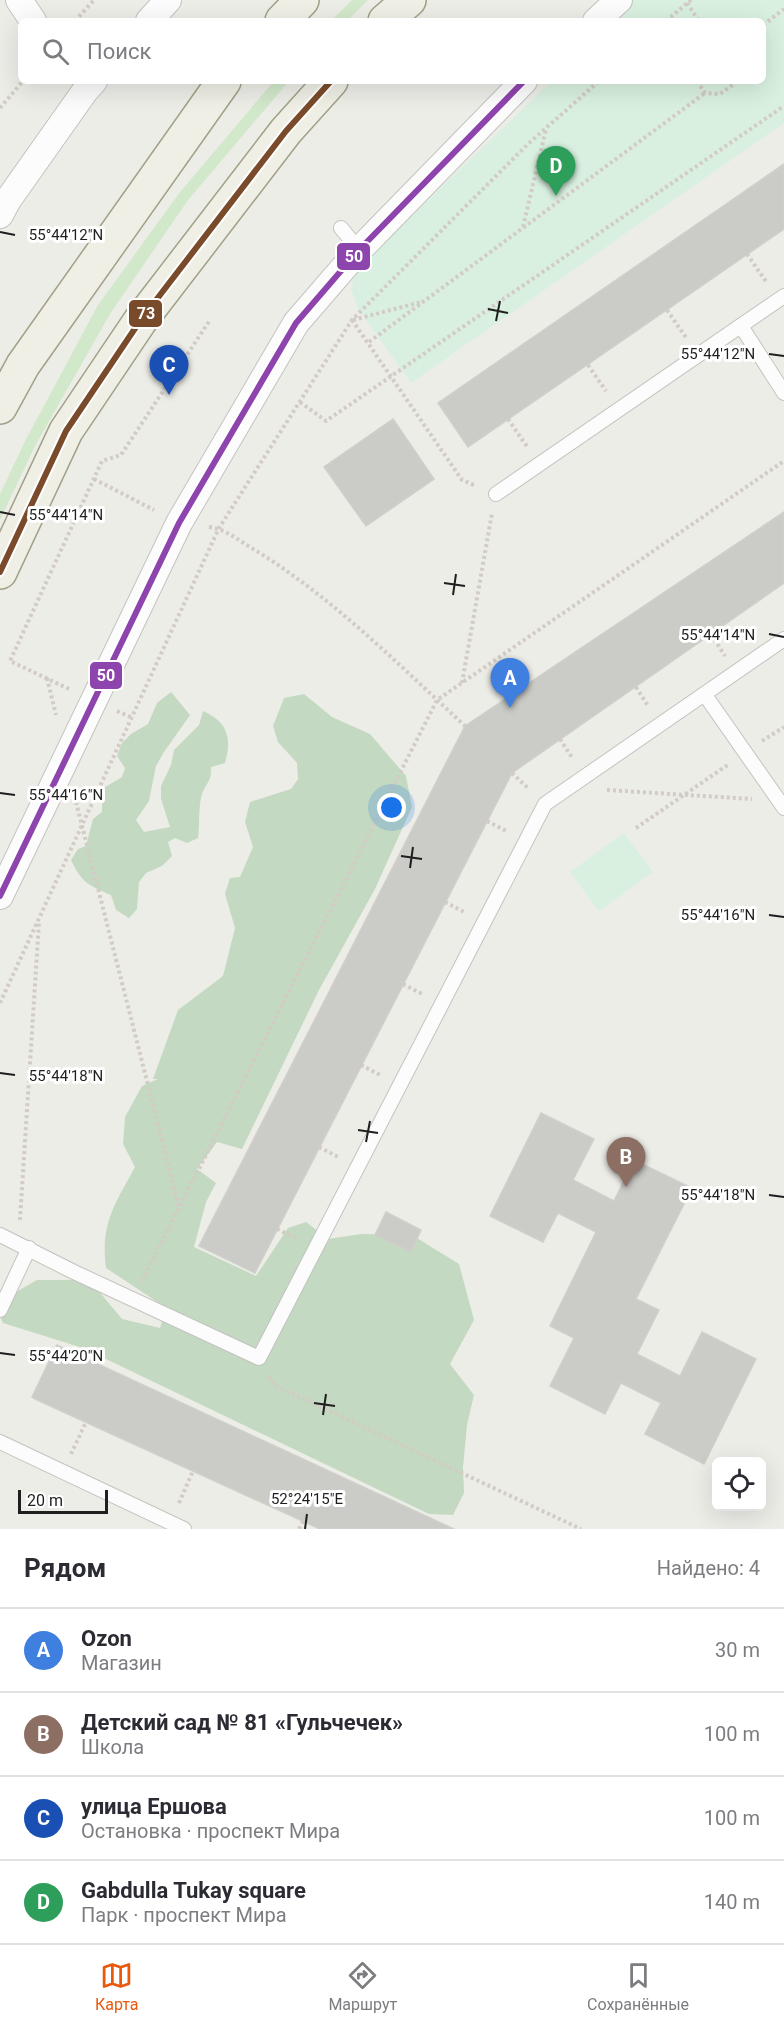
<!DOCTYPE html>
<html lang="ru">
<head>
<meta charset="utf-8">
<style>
	:root { --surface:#fff; --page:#f7f7f7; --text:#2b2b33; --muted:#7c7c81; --line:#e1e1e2; --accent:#ea580c }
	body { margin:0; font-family:Roboto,sans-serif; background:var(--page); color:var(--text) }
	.controls { position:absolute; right:18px; bottom:18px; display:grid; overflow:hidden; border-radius:9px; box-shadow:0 6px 24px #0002 }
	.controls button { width:54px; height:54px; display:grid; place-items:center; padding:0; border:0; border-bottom:2px solid var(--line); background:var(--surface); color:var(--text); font:30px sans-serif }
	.scale { position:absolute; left:18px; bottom:15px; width:90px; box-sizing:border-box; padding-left:6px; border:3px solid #1f1f1f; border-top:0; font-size:16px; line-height:21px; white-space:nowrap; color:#1f1f1f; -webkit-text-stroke:4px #fff; paint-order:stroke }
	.you { position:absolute; left:392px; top:808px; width:21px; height:21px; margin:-15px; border:4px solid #fff; border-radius:50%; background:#1a73e8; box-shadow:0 0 0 9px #1a73e833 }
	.badge { display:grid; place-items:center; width:39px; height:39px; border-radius:50%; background:var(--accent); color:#fff; font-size:20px; font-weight:700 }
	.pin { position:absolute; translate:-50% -50px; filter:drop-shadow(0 2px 3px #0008) }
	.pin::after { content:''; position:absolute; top:32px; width:21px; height:18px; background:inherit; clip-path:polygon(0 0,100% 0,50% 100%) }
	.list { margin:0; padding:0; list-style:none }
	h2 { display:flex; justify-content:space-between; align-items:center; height:78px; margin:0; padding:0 24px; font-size:26px }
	h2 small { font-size:20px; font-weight:400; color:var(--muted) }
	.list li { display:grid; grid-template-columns:39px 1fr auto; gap:18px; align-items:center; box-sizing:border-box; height:84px; padding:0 24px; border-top:2px solid var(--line) }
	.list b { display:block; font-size:22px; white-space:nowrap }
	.list p { margin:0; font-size:20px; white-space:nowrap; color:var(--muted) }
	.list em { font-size:20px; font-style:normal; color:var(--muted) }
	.icon { flex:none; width:33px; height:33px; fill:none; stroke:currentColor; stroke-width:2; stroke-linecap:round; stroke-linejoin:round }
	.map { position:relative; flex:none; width:784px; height:1529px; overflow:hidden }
	.search { position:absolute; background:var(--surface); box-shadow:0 6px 24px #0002; left:18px; right:18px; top:18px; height:66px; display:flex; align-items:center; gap:15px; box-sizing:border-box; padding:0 21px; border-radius:9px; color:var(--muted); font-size:22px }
	.sheet { height:414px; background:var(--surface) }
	nav { display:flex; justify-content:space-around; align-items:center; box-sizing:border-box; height:84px; border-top:2px solid var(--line); background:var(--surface); font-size:16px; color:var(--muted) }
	nav a { display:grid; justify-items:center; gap:3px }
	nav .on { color:var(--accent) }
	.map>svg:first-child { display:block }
	.grass { fill:#d2e8ca }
	.forest { fill:#c3d9c1 }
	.park { fill:#d9f0e0 }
	.building { fill:#cbcbc8; stroke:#d0cfca; stroke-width:1.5 }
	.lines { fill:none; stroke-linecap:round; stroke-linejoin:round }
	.lane-casing { stroke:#c3c3c0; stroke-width:16 }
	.street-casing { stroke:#c3c3c0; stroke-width:28 }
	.primary-casing { stroke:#a1a087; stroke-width:36 }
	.path { stroke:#d3cbc5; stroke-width:4; stroke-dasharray:3 3; stroke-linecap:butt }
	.lane { stroke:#fcfcfc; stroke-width:14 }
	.street { stroke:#fcfcfc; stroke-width:26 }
	.primary { stroke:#f0efe6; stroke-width:33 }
	.bus-1-casing { stroke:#fff; stroke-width:10 }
	.bus-2-casing { stroke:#fff; stroke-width:10 }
	.bus-1 { stroke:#7a4b2a; stroke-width:6 }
	.bus-2 { stroke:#8e44ad; stroke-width:6 }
	.ticks { fill:none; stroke:#1f1f1f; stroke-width:2 }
	.ticks-label { font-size:15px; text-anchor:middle; fill:#1f1f1f; stroke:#fff; stroke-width:6; stroke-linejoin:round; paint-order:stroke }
	.line-badge { stroke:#fff; stroke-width:2 }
	.badge-label { font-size:16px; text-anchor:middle; font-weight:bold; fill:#fff }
</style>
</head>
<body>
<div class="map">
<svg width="784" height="1529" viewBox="0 0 784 1529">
	<rect width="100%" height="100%" fill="#edede8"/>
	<!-- grass -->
	<g class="grass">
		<path d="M352,0h16l-21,21h-16z"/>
		<path d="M274,81h15l-101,119 -78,114 -75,132 -35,74v-26l25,-53 73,-136 82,-113z"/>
	</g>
	<!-- forest -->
	<g class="forest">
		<path d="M171,692l19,23 -26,37 -8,14 -7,35 -13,19 8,12 26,-5 -9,-28v-13l10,-21 3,-15 25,-25 4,-14c25,11 29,27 22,52l-14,4c1,15 -5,15 -9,27 -4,14 -2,30 -4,44l-11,5 -12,-5 -7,4 4,14 -10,10 -16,7 -7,9 -2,27 -8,9 -13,-8 -5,-15c-23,-10 -29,-12 -40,-35l7,-11 8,-3 7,-27 9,-7v-23l20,-12 3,-9 -8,-12 5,-13 9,-9 17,-10 9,-21z"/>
		<path d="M304,694l28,23 38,17 36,42 6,31 -37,82 -56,101 -77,159 -25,-7 -20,27 19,14 -10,19 -12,45 62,29 32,-48 18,-6 22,17 33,-5 51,1 47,29 15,56 -24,44 24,31 -7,30 -4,42 1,26 -11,22 -24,-1 -346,-166 -80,-25 -3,-7v-15l37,-21h45l10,3 30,36 38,9 3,-10 -1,-13 -56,-37c-6,-44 9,-64 29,-101l-12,-23 2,-27 17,-31 16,-7h-5l25,-69 45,-34 12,-48 -10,-34 5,-16 10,-1 13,-30 -8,-25 5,-20 41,-13 7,-10 -1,-16 -19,-21 -5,-16 11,-28z"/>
	</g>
	<!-- park -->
	<g class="park">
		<path d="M629,0h155v123l-373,260 -53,-74 -7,-20 5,-20 196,-188h211v-60h-148z"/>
		<path d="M624,833l29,39 -54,39 -29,-39z"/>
	</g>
	<!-- building -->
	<g class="building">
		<path d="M784,164v65l-316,218 -30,-44z"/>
		<path d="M393,419l41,60 -68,47 -42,-59z"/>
		<path d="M784,512v71l-272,190 -257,500 -56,-27 266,-520z"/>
		<path d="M541,1113l53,26 -21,41 41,21 20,-41 58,28 -56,111 23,11 -22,44 43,22 22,-44 54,27 -52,105 -59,-30 16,-31 -40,-20 -16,31 -55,-28 24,-48 -24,-12 46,-94 -38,-19 -15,29 -53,-26z"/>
		<path d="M386,1212l35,18 -10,22 -36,-17z"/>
		<path d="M57,1345l397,184h-134l-285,-130 -3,-2z"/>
	</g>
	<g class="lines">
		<!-- lane casing -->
		<g class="lane-casing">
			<g id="lane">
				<path d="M341,228l18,22"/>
				<path d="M741,326l43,67"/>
				<path d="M496,494l288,-198"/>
				<path d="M705,695l79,113"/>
				<path d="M0,1235l74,37 185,86 286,-554 239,-165"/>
				<path d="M0,1310l29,-62"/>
				<path d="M0,1442l184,87"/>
			</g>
		</g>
		<!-- street casing -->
		<g class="street-casing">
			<g id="street">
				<path d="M19,0l14,21"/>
				<path d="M149,21l19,-21"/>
				<path d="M596,21l23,-21"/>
				<path d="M0,215l8,-15 77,-109 9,-10"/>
				<path d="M0,896l179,-373 117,-200 63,-73 165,-169"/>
			</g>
		</g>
		<!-- primary casing -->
		<g class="primary-casing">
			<g id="primary">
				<path d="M282,21l20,-21"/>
				<path d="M385,21l24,-21"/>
				<path d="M0,407l23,-42 201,-284"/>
				<path d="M0,572l66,-141 74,-110 146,-190 45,-50"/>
			</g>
		</g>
		<!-- path -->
		<g class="path">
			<path d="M687,3l12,18"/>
			<path d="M75,21l19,-21"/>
			<path d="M666,21l25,-21"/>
			<path d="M763,25l21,-16"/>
			<path d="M697,81l8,12 15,1 18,-13"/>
			<path d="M0,108l23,-27"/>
			<path d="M523,227l23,-98"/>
			<path d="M747,254l20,29"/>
			<path d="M667,310l20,29"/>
			<path d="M352,320l110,160 14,6"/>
			<path d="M353,320l68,-18"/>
			<path d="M369,342l336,-249"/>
			<path d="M588,365l18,26"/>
			<path d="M300,402l26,19 458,-315"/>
			<path d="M508,419l20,29"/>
			<path d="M94,479l60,31"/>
			<path d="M209,527c16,2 28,12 41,20 80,48 147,116 215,179"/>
			<path d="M711,634l14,22"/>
			<path d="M47,678l9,37"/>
			<path d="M462,683l30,-170"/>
			<path d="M636,687l12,19"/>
			<path d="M69,689l-59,-28 92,-200 19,-6 89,-135"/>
			<path d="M117,711l16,7"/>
			<path d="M560,739l13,20"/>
			<path d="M762,741l22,-14"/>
			<path d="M512,773l17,16"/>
			<path d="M607,790l145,9"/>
			<path d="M76,802l103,405"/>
			<path d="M487,821l21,11"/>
			<path d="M636,828l93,-64"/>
			<path d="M445,902l21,11"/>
			<path d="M403,984l21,11"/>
			<path d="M0,1003l219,-475 133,-208 175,-175 72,-64"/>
			<path d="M361,1065l21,11"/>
			<path d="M319,1147l21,11"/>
			<path d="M20,1220l19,-298"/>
			<path d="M277,1229l21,10"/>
			<path d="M142,1281l295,-581 347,-239"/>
			<path d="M269,1376l5,9 307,144"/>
			<path d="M71,1454l15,-32"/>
			<path d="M179,1503l14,-32"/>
			<path d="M299,1529l4,-8"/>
		</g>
		<!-- lane -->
		<use href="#lane" class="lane"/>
		<!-- street -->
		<use href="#street" class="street"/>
		<!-- primary -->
		<use href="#primary" class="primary"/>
		<!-- bus-1 casing -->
		<g class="bus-1-casing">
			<path id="bus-1" d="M0,572l66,-141 74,-110 146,-190 45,-50"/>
		</g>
		<!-- bus-2 casing -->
		<g class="bus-2-casing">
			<path id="bus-2" d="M0,896l179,-373 117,-200 63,-73 165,-169"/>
		</g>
		<!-- bus-1 -->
		<use href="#bus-1" class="bus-1"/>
		<!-- bus-2 -->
		<use href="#bus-2" class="bus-2"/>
	</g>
	<!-- ticks -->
	<path class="ticks" d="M0,232l15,3M488,309l20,4M496,321l4,-20M769,354l15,2M0,512l15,3M444,583l21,3M453,595l3,-21M769,634l15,3M0,793l15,2M401,856l21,3M410,868l3,-21M769,915l15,2M0,1073l15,2M358,1130l20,3M366,1142l4,-21M769,1195l15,2M0,1353l15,2M314,1403l21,3M323,1415l3,-21M305,1529l2,-15"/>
	<g class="ticks-label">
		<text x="66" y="240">55°44'12"N</text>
		<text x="718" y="359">55°44'12"N</text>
		<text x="66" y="520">55°44'14"N</text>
		<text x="718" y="640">55°44'14"N</text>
		<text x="66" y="800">55°44'16"N</text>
		<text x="718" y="920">55°44'16"N</text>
		<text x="66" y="1081">55°44'18"N</text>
		<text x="718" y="1200">55°44'18"N</text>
		<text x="66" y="1361">55°44'20"N</text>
		<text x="307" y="1504">52°24'15"E</text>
	</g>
	<g class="line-badge">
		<rect x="336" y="242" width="35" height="29" rx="6" fill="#8e44ad"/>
		<rect x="128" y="299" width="35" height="29" rx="6" fill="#7a4b2a"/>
		<rect x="89" y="661" width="34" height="29" rx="6" fill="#8e44ad"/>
	</g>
	<g class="badge-label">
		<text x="354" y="262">50</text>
		<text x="146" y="319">73</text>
		<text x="106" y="681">50</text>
	</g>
</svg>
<div class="controls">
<button><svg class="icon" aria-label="locate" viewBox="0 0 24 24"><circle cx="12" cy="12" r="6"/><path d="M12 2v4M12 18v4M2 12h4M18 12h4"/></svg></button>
</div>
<div class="scale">20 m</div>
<div class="you"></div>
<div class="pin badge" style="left:510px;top:708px;background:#3f7fe0">A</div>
<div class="pin badge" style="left:626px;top:1187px;background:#8d6e63">B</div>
<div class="pin badge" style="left:169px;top:395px;background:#1a4fb4">C</div>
<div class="pin badge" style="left:556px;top:196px;background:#2e9e5b">D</div>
<div class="search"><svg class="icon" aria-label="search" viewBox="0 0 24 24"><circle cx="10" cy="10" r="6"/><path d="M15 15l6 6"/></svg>Поиск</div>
</div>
<section class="sheet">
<h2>Рядом<small>Найдено: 4</small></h2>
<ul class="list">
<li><span class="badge" style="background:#3f7fe0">A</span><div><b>Ozon</b><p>Магазин</p></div><em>30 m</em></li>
<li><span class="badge" style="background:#8d6e63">B</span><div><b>Детский сад № 81 «Гульчечек»</b><p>Школа</p></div><em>100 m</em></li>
<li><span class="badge" style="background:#1a4fb4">C</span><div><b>улица Ершова</b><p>Остановка · проспект Мира</p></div><em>100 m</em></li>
<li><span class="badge" style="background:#2e9e5b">D</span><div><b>Gabdulla Tukay square</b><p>Парк · проспект Мира</p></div><em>140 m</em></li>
</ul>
</section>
<nav>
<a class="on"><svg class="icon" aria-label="map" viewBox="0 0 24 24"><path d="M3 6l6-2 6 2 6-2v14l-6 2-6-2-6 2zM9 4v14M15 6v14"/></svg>Карта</a>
<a><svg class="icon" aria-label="directions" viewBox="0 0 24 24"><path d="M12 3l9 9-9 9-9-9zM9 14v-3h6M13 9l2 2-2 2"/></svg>Маршрут</a>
<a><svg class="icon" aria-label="saved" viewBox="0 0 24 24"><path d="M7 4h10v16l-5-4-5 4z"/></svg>Сохранённые</a>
</nav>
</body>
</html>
